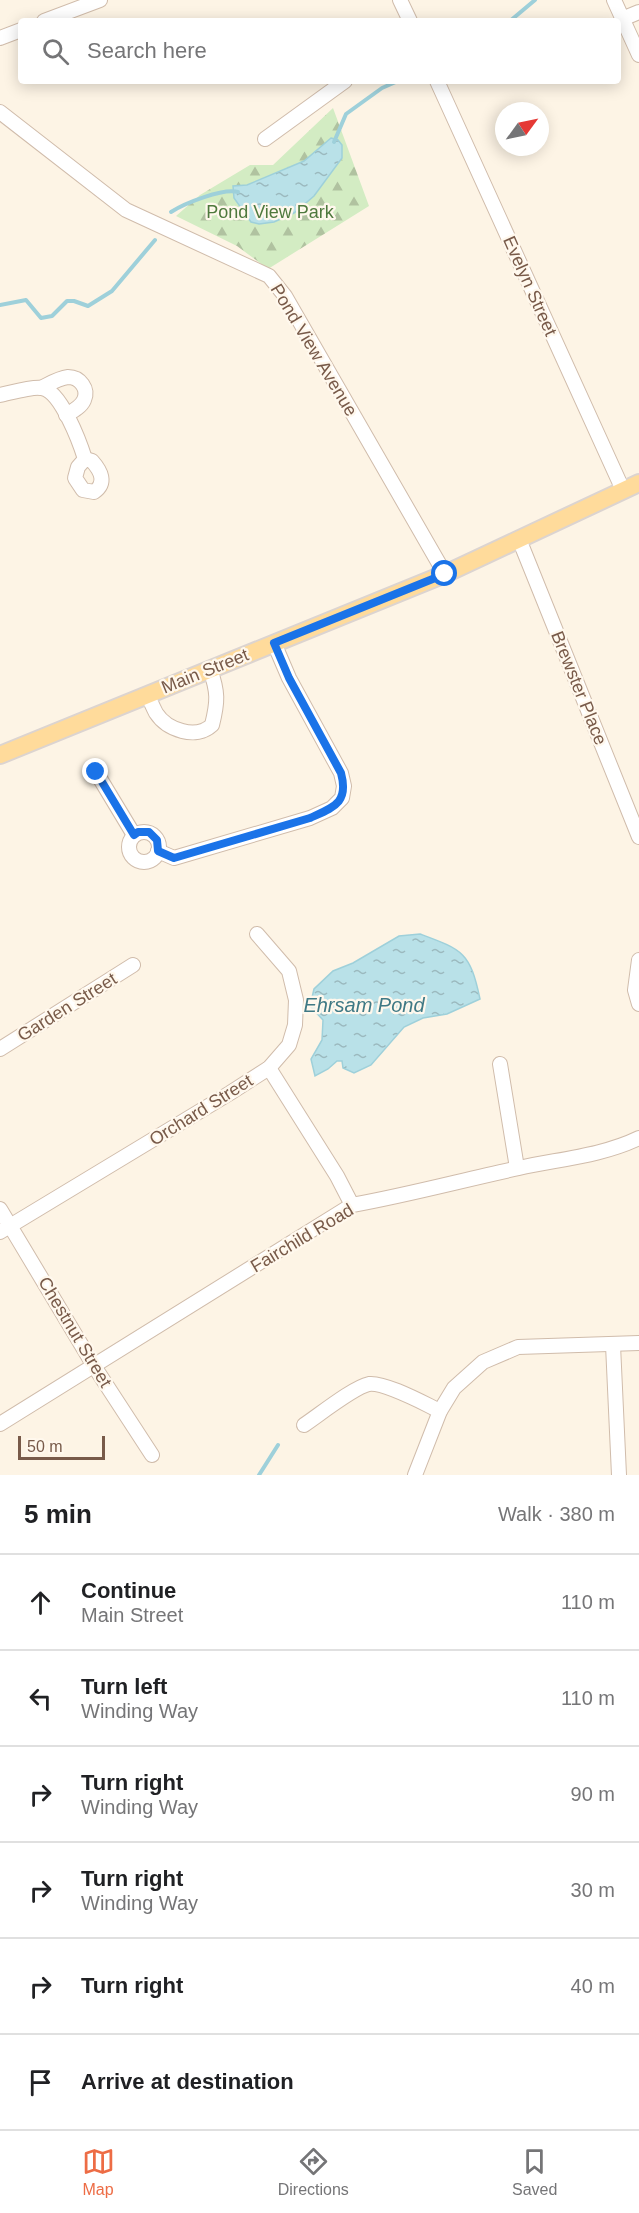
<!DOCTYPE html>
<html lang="en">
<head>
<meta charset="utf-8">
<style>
	:root { --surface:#fff; --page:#f6f6f6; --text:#202124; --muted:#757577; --line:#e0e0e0; --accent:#ed6c45 }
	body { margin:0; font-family:Helvetica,sans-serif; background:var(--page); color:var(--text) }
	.compass { position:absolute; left:495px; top:102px; width:54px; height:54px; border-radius:50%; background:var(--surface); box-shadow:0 3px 15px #0003; rotate:57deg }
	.scale { position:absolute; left:18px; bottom:15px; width:87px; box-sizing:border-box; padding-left:6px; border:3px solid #785a49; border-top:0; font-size:16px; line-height:21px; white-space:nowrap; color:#785a49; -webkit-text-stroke:4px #fff8ed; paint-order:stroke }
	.stop { position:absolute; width:18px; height:18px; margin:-14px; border:4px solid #1a73e8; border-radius:50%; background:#fff }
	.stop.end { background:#1a73e8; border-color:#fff; box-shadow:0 2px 6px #0008 }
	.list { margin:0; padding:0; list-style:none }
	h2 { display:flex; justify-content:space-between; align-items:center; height:78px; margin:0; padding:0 24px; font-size:26px }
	h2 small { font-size:20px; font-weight:400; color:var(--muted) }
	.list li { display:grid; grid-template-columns:39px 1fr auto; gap:18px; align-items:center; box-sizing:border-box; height:96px; padding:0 24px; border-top:2px solid var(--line) }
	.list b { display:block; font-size:22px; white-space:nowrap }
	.list p { margin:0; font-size:20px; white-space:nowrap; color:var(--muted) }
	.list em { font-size:20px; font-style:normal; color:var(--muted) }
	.icon { flex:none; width:33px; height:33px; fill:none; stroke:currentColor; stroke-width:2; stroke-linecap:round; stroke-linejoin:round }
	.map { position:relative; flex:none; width:639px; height:1475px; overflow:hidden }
	.search { position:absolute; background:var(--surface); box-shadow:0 3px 15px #0003; left:18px; right:18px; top:18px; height:66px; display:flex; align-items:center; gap:15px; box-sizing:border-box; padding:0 21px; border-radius:6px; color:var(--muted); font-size:22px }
	.sheet { height:654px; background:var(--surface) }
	nav { display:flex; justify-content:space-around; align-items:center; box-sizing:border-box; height:84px; border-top:2px solid var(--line); background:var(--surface); font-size:16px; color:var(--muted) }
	nav a { display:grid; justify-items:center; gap:3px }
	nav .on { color:var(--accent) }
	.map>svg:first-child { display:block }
	.forest { fill:url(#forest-firs) }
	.water { fill:url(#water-ripples); stroke:#9ed0da; stroke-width:1.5 }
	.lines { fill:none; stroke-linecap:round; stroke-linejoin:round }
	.stream { stroke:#9ed0da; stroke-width:4 }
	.minor-casing { stroke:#d0bcab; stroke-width:16 }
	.major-casing { stroke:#dcd4d0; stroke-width:20 }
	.minor { stroke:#fff; stroke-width:14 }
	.major { stroke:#ffdb9b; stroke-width:16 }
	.route { stroke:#1a73e8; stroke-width:8 }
	.labels { text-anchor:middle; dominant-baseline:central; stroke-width:4.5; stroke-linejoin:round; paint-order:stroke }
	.park-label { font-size:18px; fill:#4e793d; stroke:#fff8ed }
	.street-label { font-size:18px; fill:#785a49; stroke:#fff8ed }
	.water-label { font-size:20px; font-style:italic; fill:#3f7985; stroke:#fff8ed }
</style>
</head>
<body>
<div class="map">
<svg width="639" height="1475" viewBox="0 0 639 1475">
	<defs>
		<pattern id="forest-firs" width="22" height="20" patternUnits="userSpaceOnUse" patternTransform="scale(1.5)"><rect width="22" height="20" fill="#d3ecc3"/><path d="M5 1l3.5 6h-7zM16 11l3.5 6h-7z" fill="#b0c2a0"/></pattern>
		<pattern id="water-ripples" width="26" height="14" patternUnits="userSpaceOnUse" patternTransform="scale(1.5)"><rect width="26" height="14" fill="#b9e1e8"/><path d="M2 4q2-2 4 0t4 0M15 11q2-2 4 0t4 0" fill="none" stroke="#9bb9be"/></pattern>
	</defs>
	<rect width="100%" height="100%" fill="#fdf4e5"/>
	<!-- forest -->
	<path class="forest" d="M333,108l36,98 -101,63 -31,-23 -61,-30 24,-21 50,-30h23z"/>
	<!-- water -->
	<g class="water">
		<path d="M331,138l7,2 4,5v13l-28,38 -20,17 -20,9 -15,2 -8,-2 -17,-24 -1,-12 14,-1 57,-24z"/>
		<path d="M420,934c43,16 50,18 60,65l-33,15 -24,4 -19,9 -33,38 -17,8 -11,-5 -1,-7h-5l-9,8 -13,7 -4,-17 11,-19 1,-20 -13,-14 4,-17 19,-18 20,-8 46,-27z"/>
	</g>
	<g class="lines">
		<!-- stream -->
		<g class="stream">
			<path d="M510,21l25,-21"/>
			<path d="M334,142l12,-28 36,-26 16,-7"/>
			<path d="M171,212c14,-9 52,-24 67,-20"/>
			<path d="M0,305l26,-5 15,18 11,-2 15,-15h7l14,5 24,-15 43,-51"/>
			<path d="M259,1475l19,-30"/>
		</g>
		<!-- minor casing -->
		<g class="minor-casing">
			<g id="minor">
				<path d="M400,0l10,21"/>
				<path d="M614,0l25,55"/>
				<path d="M622,19l17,-7"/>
				<path d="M44,21l56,-21"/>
				<path d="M0,38l21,-8"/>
				<path d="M437,81l186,409"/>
				<path d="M0,112l126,98 143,66 16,20 160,278"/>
				<path d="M265,139l80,-58"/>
				<path d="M41,388c8,-4 18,-10 27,-11 12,0 21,12 16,23 -3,7 -11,11 -18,15"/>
				<path d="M0,395c10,-2 33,-9 42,-7 19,3 38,55 43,71"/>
				<path d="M85,459l7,2c9,10 15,22 2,31l-11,-2 -8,-12 3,-11z"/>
				<path d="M519,539l120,298"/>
				<path d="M148,695c2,6 5,12 8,18 11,17 40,27 56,12 6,-24 6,-33 -2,-56"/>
				<path d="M96,772l38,63"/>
				<circle cx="144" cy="847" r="15"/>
				<path d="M158,851l16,7 136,-40 22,-10 10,-10 2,-12 -3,-13 -52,-95 -15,-35"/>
				<path d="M639,960l-4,30 4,14"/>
				<path d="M0,1049l133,-84"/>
				<path d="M500,1064l17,104"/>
				<path d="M269,1068l68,108 15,29"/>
				<path d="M0,1209l94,157 58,89"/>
				<path d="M0,1232l230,-139 39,-25 20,-23 6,-20 1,-25 -7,-29 -32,-37"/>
				<path d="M613,1345l6,130"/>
				<path d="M0,1424l352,-219c56,-10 111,-25 167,-37 40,-9 83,-12 120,-30"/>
				<path d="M304,1425c15,-10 50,-38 65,-41 16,-2 56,20 71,27"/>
				<path d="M415,1475l25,-64 14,-23 29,-26 35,-15 121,-4"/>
			</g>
		</g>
		<!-- major casing -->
		<g class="major-casing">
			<path id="major" d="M0,755l445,-181 194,-91"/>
		</g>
		<!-- minor -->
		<use href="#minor" class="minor"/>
		<!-- major -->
		<use href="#major" class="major"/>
	</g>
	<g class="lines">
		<!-- route -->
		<path class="route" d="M96,772l38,63 4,-3h11l8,8 1,11 16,7 136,-40c24,-11 39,-15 31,-45l-52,-95 -15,-35 171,-69"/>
	</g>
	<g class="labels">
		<!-- park labels -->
		<g class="park-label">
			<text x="270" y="212">Pond View Park</text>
		</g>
		<!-- street labels -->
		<g class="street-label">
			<text transform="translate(530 286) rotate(66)">Evelyn Street</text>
			<text transform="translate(314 350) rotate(59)">Pond View Avenue</text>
			<text transform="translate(205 671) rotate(-22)">Main Street</text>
			<text transform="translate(579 688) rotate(68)">Brewster Place</text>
			<text transform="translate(67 1007) rotate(-32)">Garden Street</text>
			<text transform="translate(201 1110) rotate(-32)">Orchard Street</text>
			<text transform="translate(302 1238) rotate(-31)">Fairchild Road</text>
			<text transform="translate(75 1332) rotate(59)">Chestnut Street</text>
		</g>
		<!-- water labels -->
		<g class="water-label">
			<text x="364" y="1005">Ehrsam Pond</text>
		</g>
	</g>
</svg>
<svg class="compass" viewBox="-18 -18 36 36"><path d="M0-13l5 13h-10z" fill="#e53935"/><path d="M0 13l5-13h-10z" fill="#757577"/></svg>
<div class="scale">50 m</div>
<div class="stop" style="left:445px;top:574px"></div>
<div class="stop end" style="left:96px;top:772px"></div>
<div class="search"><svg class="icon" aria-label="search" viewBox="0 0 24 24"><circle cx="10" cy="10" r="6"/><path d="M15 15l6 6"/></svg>Search here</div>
</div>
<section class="sheet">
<h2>5 min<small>Walk · 380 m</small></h2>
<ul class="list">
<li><svg class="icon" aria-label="ahead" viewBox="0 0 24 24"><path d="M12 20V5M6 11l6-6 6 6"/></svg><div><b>Continue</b><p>Main Street</p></div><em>110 m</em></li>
<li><svg class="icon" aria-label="left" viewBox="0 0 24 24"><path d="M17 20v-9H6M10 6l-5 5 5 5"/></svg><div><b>Turn left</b><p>Winding Way</p></div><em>110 m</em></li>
<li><svg class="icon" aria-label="right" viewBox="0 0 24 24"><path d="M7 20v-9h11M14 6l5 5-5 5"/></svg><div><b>Turn right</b><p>Winding Way</p></div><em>90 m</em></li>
<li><svg class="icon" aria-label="right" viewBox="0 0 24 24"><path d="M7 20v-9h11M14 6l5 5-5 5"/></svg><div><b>Turn right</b><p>Winding Way</p></div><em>30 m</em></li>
<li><svg class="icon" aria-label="right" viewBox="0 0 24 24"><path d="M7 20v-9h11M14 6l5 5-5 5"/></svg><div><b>Turn right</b></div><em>40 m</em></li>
<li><svg class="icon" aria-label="arrive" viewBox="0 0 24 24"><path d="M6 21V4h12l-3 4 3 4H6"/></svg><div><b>Arrive at destination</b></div></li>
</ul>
</section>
<nav>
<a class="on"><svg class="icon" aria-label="map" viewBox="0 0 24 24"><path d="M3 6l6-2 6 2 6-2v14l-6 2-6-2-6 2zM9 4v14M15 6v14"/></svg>Map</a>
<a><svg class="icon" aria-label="directions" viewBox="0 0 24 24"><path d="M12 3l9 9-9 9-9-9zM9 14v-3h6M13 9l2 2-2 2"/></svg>Directions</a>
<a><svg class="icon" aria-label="saved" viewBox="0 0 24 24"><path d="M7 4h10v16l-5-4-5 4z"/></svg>Saved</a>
</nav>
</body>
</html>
